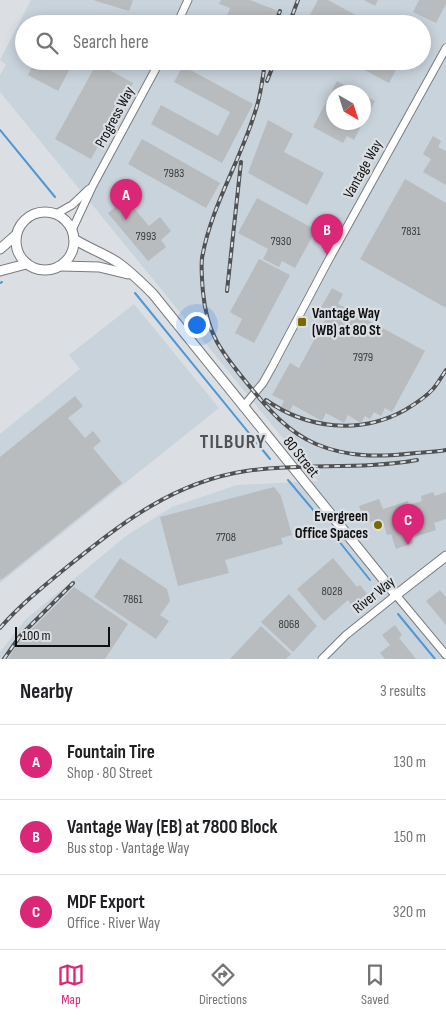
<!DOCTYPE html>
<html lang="en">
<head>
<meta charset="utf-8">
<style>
	:root { --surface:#fff; --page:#f2f2f2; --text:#202124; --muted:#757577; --line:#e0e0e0; --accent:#db2777 }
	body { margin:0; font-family:"Sofia Sans Condensed",sans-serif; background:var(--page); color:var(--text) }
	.compass { position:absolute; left:326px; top:85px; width:45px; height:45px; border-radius:50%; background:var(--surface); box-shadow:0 2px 12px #0003; rotate:141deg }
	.scale { position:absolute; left:15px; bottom:12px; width:95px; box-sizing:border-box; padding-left:5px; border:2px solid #0f1011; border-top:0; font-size:14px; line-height:18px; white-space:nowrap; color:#0f1011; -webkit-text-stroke:4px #dbdfe3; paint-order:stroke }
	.you { position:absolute; left:196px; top:324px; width:18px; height:18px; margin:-12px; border:4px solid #fff; border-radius:50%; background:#1a73e8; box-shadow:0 0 0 8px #1a73e833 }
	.badge { display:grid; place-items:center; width:32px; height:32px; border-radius:50%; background:var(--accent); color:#fff; font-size:16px; font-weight:700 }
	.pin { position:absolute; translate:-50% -41px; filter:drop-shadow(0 1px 2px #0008) }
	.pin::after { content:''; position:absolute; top:26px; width:18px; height:15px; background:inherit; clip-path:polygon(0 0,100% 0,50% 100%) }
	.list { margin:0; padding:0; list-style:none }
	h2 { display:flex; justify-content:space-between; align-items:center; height:65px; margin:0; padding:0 20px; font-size:21px }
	h2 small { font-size:16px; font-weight:400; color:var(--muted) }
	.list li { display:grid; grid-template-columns:32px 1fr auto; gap:15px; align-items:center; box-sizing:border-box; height:75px; padding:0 20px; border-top:1px solid var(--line) }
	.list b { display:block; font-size:19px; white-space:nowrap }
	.list p { margin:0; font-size:16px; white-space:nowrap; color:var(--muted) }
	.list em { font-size:16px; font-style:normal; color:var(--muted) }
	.icon { flex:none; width:28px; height:28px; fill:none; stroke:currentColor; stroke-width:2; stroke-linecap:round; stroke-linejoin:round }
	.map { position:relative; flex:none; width:446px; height:659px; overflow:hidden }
	.search { position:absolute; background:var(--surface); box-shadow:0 2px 12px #0003; left:15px; right:15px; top:15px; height:55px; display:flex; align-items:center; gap:12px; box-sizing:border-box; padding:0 18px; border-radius:28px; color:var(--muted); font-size:19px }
	.sheet { height:290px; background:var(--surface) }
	nav { display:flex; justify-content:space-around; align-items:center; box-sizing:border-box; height:70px; border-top:1px solid var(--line); background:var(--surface); font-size:14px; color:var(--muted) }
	nav a { display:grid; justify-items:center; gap:2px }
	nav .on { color:var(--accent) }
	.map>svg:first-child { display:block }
	.built { fill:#c9d3dc; fill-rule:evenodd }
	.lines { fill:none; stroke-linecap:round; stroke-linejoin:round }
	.stream { stroke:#4f98d5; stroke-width:2 }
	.building { fill:#b8bcbf }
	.minor-casing { stroke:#787c7f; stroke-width:9 }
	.tertiary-casing { stroke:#787c7f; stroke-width:11 }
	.minor { stroke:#fff; stroke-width:7 }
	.tertiary { stroke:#fff; stroke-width:9 }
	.rail-casing { stroke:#4f5153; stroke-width:4 }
	.rail { stroke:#dbdfe3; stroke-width:2; stroke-dasharray:5.5; stroke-linecap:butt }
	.poi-dot { fill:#7c6800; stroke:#dbdfe3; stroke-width:2 }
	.labels { text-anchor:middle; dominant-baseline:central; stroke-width:4.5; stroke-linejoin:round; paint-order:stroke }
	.number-label { font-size:12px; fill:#393b3c }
	.street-label { font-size:15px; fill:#0f1011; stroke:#dbdfe3 }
	.poi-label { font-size:15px; font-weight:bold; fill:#0f1011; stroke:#dbdfe3; text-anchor:start }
	.district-label { font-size:20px; font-weight:bold; letter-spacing:1px; fill:#505356; stroke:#dbdfe3 }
</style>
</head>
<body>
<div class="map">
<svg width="446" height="659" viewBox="0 0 446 659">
	<rect width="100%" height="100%" fill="#dbdfe3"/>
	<!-- built -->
	<g class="built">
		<path d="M31,0h415v659h-446v-7l25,-32 101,-84 46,-29 65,-22 81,-4 -318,-389v-17l6,-10 -6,-5zM24,24h398v37h-398zM334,92h30v30h-30z"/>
		<path d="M134,304l85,104 -219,175v-149l80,-65 -11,-14z"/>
	</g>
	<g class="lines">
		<!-- stream -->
		<g class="stream">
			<path d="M0,130l55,67"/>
			<path d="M0,283l2,-1"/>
			<path d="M135,293l135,166"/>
			<path d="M288,480l26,31"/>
			<path d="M338,540l32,40"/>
			<path d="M398,614l37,45"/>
		</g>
	</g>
	<!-- building -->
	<g class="building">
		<path d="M93,0h40l-4,11z"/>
		<path d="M221,0h29l28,11 -5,13h-49l6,-16 -11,-4z"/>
		<path d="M318,0h10l44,24h-67z"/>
		<path d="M364,0h14l-3,6z"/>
		<path d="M419,0h27v4l-10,19 -23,-11z"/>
		<path d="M35,61h39l-16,30 -30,-16z"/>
		<path d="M242,61h17l-2,6z"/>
		<path d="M348,61h36l13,7 -8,15z"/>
		<path d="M97,63l36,20 -42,76 -36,-20z"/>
		<path d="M183,66l70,38 -31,59 -71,-39 10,-19 57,31 12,-24 -56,-30z"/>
		<path d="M337,81l21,11h-24v30h29l-9,18 -7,-4 -4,7 -30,-16z"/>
		<path d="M364,95l11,6 -11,21z"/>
		<path d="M268,120l25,14 -9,18 40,21 -17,32 -59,-32z"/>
		<path d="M433,136l8,5 -3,6 8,4v34l-23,-13 8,-13 -8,-5z"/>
		<path d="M142,139l78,44 -14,25 -78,-44z"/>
		<path d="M405,179l41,24v105l-86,-49z"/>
		<path d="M257,198l59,32 -21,38 -13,-7 -3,6 -16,-8 5,-10 -30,-16z"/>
		<path d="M122,202l6,7 4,-3 17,20 11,-9 11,14 -10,9 5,7 -18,14 -40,-48z"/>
		<path d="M259,259l31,16 -36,68 -19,-10 7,-14 -12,-7z"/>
		<path d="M332,288l11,6 -5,10 87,47 -33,61 -7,-4 -4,8 -7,-4 -4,7 -5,-3 -4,7 -13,-8 -4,8 -18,-10 -4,8 -29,-16 -3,6 -9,-4 3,-6 -12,-6 18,-32 9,5 28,-52 -8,-5z"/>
		<path d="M75,396l8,10 -15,12 17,20 8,-7 8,10 -8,7 29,35 -121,97 -1,-2v-121z"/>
		<path d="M274,487l7,9 11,39 -11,3 2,6 -58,16 4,13 -51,13 -18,-69z"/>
		<path d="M433,492l2,4 11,-4v27l-12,4 2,7 -25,8 2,5 -17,6 -5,-15 -4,1 -3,-10 -9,3 -2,-7 -5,1 -3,-9 -3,1 -3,-8 20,-7 4,10 25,-8 1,4 13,-4 -1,-5z"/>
		<path d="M120,558l47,31 3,12 -10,14 9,6 -13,18 -62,-42z"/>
		<path d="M333,558l24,29 3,-2 7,9 -15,12 -4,-6 -24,21 -27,-32z"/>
		<path d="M74,587l54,37 -23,35h-97l10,-16z"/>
		<path d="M440,590l6,7v28l-20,-24z"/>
		<path d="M289,594l28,32 -24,26 -32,-30z"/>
		<path d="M395,625l7,10 -3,3 17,21h-31l-5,-6 10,-8 -8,-10z"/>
		<path d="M261,626l30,28 -5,5h-56z"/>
	</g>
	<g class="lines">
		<!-- minor casing -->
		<g class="minor-casing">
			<g id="minor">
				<path d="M177,24l11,-24"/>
				<path d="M56,214l16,-9 17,-16"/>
				<path d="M72,230l21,-45 67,-124"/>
				<path d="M243,407l20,-24 9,-16 55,-104 119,-215"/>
				<path d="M322,659l24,-24 50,-40 50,60"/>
			</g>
		</g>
		<!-- tertiary casing -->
		<g class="tertiary-casing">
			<g id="tertiary">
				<circle cx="45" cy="241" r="29"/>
				<path d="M74,239c14,9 29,14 43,23 13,9 24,20 36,32l243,301 50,-39"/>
				<path d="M0,249l16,-14"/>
				<path d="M61,266l38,1 29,7"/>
				<path d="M0,271l26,-7"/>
			</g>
		</g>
		<!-- minor -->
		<use href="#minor" class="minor"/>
		<!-- tertiary -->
		<use href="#tertiary" class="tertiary"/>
		<!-- rail casing -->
		<g class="rail-casing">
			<g id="rail">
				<path d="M275,24l5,-13"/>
				<path d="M289,24l9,-24"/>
				<path d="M265,61c-2,16 -4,33 -9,48 -15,51 -45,97 -54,149 -1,11 0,23 1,34 4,45 21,63 48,96 18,22 37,44 65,56 33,14 65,13 100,9 10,-1 20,-1 30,-3"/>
				<path d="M267,81l8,-20"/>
				<path d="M227,291l14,-129"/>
				<path d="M266,400c41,29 94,35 139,10 10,-6 20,-12 28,-21 5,-6 9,-13 13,-19"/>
				<path d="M0,628c20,-23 44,-42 67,-61 56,-45 107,-85 179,-96 57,-8 115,-1 171,-11"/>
				<path d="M4,659l16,-23 53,-53"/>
			</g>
		</g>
		<!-- rail -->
		<use href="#rail" class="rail"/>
	</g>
	<!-- markers -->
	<g class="poi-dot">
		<rect x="297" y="317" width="10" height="10" rx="2.5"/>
		<circle cx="378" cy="525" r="5"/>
	</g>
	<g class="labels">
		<!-- number labels -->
		<g class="number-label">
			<text x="174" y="173">7983</text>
			<text x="411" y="231">7831</text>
			<text x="146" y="236">7993</text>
			<text x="281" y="241">7930</text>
			<text x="363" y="357">7979</text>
			<text x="226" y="537">7708</text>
			<text x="332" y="591">8028</text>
			<text x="133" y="599">7861</text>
			<text x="289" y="624">8068</text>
		</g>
		<!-- street labels -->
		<g class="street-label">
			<text transform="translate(115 117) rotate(-62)">Progress Way</text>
			<text transform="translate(363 169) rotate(-61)">Vantage Way</text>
			<text transform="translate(301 457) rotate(51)">80 Street</text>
			<text transform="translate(374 595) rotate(-39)">River Way</text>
		</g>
		<!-- poi labels -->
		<g class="poi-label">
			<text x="312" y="313">Vantage Way<tspan x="312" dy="17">(WB) at 80 St</tspan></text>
			<text x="368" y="516" text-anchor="end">Evergreen<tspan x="368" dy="17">Office Spaces</tspan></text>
		</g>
		<!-- district labels -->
		<g class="district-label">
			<text x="233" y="442">TILBURY</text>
		</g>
	</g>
</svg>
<svg class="compass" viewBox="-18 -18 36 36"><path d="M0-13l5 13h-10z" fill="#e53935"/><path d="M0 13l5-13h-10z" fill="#757577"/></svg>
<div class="scale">100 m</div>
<div class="you"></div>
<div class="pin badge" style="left:126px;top:220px">A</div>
<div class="pin badge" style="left:327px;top:255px">B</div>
<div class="pin badge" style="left:408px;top:545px">C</div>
<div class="search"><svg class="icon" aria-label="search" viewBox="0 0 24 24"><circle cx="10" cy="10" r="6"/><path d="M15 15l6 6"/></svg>Search here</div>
</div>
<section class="sheet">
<h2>Nearby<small>3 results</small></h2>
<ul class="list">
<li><span class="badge">A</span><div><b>Fountain Tire</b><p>Shop · 80 Street</p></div><em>130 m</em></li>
<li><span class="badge">B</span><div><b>Vantage Way (EB) at 7800 Block</b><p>Bus stop · Vantage Way</p></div><em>150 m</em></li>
<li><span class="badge">C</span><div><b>MDF Export</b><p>Office · River Way</p></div><em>320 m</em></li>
</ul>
</section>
<nav>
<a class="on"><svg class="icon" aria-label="map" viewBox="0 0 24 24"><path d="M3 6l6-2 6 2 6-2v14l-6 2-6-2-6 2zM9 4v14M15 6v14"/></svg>Map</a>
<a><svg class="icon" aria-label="directions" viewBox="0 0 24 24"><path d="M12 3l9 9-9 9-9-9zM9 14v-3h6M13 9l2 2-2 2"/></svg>Directions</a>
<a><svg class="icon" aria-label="saved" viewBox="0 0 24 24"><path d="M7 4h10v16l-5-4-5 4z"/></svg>Saved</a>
</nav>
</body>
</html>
